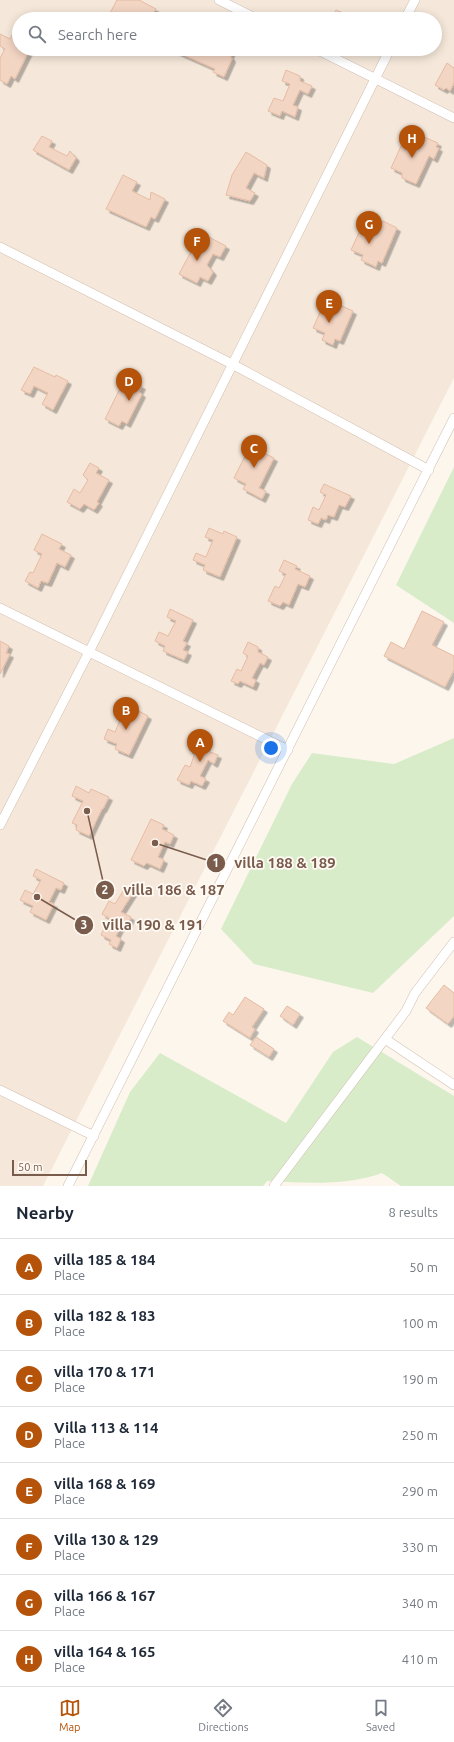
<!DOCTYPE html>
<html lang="en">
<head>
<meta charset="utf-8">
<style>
	:root { --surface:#fff; --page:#f2f2f3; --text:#1f2937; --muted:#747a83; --line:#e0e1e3; --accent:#b45309 }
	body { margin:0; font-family:Ubuntu,sans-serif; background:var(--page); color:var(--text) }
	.scale { position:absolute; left:12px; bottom:10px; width:75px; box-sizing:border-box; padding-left:4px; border:2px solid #7a5c4d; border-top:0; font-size:11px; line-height:14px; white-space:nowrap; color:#7a5c4d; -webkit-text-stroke:3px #fffaf3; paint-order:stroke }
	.you { position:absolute; left:271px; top:748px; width:14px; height:14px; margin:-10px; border:3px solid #fff; border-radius:50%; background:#1a73e8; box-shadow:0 0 0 6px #1a73e833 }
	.badge { display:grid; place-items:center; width:26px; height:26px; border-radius:50%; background:var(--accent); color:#fff; font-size:13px; font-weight:700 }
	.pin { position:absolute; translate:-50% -33px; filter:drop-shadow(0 1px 2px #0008) }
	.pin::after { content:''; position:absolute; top:21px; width:14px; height:12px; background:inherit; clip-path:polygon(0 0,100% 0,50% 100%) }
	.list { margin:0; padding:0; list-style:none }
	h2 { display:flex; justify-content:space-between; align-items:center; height:52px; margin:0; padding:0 16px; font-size:17px }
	h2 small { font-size:13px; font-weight:400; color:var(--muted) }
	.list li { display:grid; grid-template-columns:26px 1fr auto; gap:12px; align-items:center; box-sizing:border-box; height:56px; padding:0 16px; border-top:1px solid var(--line) }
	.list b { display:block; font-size:15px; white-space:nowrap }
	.list p { margin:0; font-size:13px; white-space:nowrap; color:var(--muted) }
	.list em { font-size:13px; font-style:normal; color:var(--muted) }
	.icon { flex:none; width:22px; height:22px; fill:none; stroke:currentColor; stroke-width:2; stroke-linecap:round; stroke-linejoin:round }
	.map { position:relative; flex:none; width:454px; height:1186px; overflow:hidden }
	.search { position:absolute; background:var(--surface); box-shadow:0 2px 10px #0003; left:12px; right:12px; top:12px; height:44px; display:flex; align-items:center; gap:10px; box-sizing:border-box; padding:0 14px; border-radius:22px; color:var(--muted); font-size:15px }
	.sheet { height:500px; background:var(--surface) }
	nav { display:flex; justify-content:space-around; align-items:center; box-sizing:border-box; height:56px; border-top:1px solid var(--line); background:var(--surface); font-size:11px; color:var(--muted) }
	nav a { display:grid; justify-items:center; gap:2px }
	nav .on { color:var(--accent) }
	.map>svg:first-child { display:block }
	.residential { fill:#f5e8da; fill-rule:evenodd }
	.green { fill:#d8ecc9 }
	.building { fill:#f3d5c3; stroke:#e6bba3; filter:url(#shadow) }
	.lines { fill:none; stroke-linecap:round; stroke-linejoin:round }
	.street-casing { stroke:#d1beb0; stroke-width:10 }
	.street { stroke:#fff; stroke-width:9 }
	.leader { fill:none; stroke:#7a5c4d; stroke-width:1.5 }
	.callout-dot { fill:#7a5c4d; stroke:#fffaf3; stroke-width:1.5 }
	.mark-label { font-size:12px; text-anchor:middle; font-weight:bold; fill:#fff }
	.callout-label { font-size:15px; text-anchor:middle; font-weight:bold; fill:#7a5c4d; stroke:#fffaf3; stroke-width:3.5; stroke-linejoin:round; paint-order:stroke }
</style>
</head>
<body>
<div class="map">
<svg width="454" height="1186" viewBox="0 0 454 1186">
	<defs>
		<filter id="shadow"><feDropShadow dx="3.5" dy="3.5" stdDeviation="0" flood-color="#0004"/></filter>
	</defs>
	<rect width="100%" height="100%" fill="#fdf6ec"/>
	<!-- residential -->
	<path class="residential" d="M0,0h454v378l-411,808h-43zM19,19h416v30h-416z"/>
	<!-- green -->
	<g class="green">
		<path d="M454,467v156l-58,-38z"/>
		<path d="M454,738v178l-81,77 -119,-29 -33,-35 71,-145 20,-31 82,11z"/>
		<path d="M357,1037l97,59v90h-53l-19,-13c-36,13 -76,10 -115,8l-4,5h-175l42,-94 30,-39 126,70 47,-71z"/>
	</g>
	<!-- building -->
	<g class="building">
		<path d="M117,0h22l17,9 -6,10h-29l-11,-6z"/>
		<path d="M336,10l21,9h-25z"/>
		<path d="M13,33l6,3v13h11l-15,30 -4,-3 -4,8 -7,-4v-22l5,-9 -5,-3v-12l10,5z"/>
		<path d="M170,49h63l-3,6 2,4 -8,18 -11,-5 2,-3z"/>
		<path d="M447,63l7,5v15l-4,8 -4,-3 -2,2 -9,-5z"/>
		<path d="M286,70l14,6v5l12,5 -4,8 -8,-4 -7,15 5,2 -3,10 -13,-6 -2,5 -12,-5 6,-13 9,3 7,-17 -8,-3z"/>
		<path d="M407,133l15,7 2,-3 14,6 -2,4 3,1 -5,11 -5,-3 -13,28 -14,-6v-5l-11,-5z"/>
		<path d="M42,136l10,5 -3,6 18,9 3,-5 6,7 -7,12 -36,-20z"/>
		<path d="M246,152l21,13 -3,13 -10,-5 -8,15 9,5 -5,8 -24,-6 6,-20z"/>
		<path d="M123,175l14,7 -5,9 18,9 1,-8 14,7 -10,20 -4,-2 -5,10 -40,-18z"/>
		<path d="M366,217l15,7 2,-3 14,7 -15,35 -4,-2 -2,6 -15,-7 2,-5 -12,-5z"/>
		<path d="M201,233l25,13 -6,11 -7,-3 -6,11 6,7 -5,9 -8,-4 -3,6 -18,-9z"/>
		<path d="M326,299l27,12 -13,30 -5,-2 -2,6 -11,-5 3,-7 -12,-5z"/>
		<path d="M34,367l21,10 1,-2 12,6 -15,29 -11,-6 6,-11 -14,-7 -4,8 -9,-4z"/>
		<path d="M125,378l17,8 -3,6 3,2 -15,30 -5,-3 -3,5 -14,-7z"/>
		<path d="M250,446l24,12 -15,30 7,3 -4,8 -19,-10 3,-5 -12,-6z"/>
		<path d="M90,463l9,5 -3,5 13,7 -12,22 2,1 -5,7 -10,-6 -4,5 -13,-7 7,-13 6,4 8,-13 -5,-5z"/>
		<path d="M324,484l27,12 -6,11 -6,-2 -5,12 -6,-2 -2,5 -5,-2 -3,6 -10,-4 5,-13 6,3 7,-15 -6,-3z"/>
		<path d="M209,528l14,6 1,-3 13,6 -17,40 -17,-7 2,-5 -12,-5 3,-7 10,4 7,-17 -8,-3z"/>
		<path d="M42,534l20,10 -3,5 12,6 -6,12 -8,-4 -9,20 -7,-2 -3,7 -13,-7 5,-9 3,1 9,-19 -8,-4z"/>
		<path d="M284,560l13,6 -2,3 15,7 -5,11 -7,-3 -9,21 -6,-3 -3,4 -12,-5 7,-15 4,2 7,-14 -7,-3z"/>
		<path d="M170,609l23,11 -10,21 4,2 -4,7 5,2 -4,8 -21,-9 2,-5 -10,-5 4,-9 9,4 8,-15 -9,-4z"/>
		<path d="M422,611l22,11 -12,23 22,11v14l-9,17 -61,-31 7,-14 13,7z"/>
		<path d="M0,641l9,5 -3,7 4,1 -10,20z"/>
		<path d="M248,642l10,5v5l10,5 -4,8 -4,-2 -8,15 4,2 -3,7 -13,-6 -2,3 -7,-3 6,-12 4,2 7,-15 -5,-3z"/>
		<path d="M120,706l13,6 2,-3 13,7 -19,39 -14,-6 2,-5 -13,-5 4,-10 7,3 6,-14 -6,-3z"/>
		<path d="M195,739l12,6 -2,5 13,5 -4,9 -6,-4 -8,16 6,3 -4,7 -11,-5 -2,4 -12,-5 8,-15 5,2 5,-14 -6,-3z"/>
		<path d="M76,786l13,7 2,-4 18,8 -6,12h-1l-13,27 -13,-6 1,-5 -5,-2 11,-22 -11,-5z"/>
		<path d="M151,819l13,6 -2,4 12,6 -4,9 -5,-2 -7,15 6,3 -4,9 -13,-6 -3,3 -13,-6z"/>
		<path d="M36,869l28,14 -3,7 -5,-2 -7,14 5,2 -8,16 -16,-8 3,-6 -13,-6 5,-10 8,4 8,-14 -8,-4z"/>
		<path d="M125,888l8,5 -12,19 10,5 -3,7 -5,-2 -7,14 5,3 -4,9 -8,-4 2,-4 -10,-5 8,-17 -7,-4 7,-13 6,3z"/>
		<path d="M444,985l10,8v23l-6,8 -22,-16z"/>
		<path d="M245,997l19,12 -12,18 3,2 -5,9 -27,-17 6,-9 4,3z"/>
		<path d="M287,1006l13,8 -7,11 -13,-9z"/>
		<path d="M256,1037l18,12 -5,8 -19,-12z"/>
	</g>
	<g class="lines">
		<!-- street casing -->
		<g class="street-casing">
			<g id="street">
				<path d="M219,0l38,19"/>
				<path d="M405,19l10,-19"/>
				<path d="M316,49l138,69"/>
				<path d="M0,247l232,117 197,106"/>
				<path d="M0,608l288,142"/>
				<path d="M0,825l89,-173 301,-603"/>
				<path d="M385,1039l69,46"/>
				<path d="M0,1090l94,46"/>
				<path d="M68,1186l386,-768"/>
				<path d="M274,1186l132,-175 9,-18 39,-51"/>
			</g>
		</g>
		<!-- street -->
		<use href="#street" class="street"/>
	</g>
	<!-- callouts -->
	<path class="leader" d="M155 843L216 863M87 811L105 890M37 897L84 925"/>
	<g class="callout-dot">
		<circle cx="155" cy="843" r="4"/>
		<circle cx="87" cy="811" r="4"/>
		<circle cx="37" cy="897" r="4"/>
		<circle cx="216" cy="863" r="10"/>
		<circle cx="105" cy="890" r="10"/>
		<circle cx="84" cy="925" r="10"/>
	</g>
	<g class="mark-label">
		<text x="216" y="867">1</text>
		<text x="105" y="894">2</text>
		<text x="84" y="929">3</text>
	</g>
	<g class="callout-label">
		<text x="285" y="868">villa 188 &amp; 189</text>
		<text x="174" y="895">villa 186 &amp; 187</text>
		<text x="153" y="930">villa 190 &amp; 191</text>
	</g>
</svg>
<div class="scale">50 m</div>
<div class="you"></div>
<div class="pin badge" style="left:200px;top:762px">A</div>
<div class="pin badge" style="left:126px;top:730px">B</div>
<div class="pin badge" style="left:254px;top:468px">C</div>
<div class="pin badge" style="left:129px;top:401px">D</div>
<div class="pin badge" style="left:329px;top:323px">E</div>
<div class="pin badge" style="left:197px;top:261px">F</div>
<div class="pin badge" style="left:369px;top:244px">G</div>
<div class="pin badge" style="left:412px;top:158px">H</div>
<div class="search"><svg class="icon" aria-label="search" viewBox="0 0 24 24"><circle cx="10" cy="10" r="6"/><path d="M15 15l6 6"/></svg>Search here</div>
</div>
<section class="sheet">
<h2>Nearby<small>8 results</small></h2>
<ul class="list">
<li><span class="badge">A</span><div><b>villa 185 &amp; 184</b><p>Place</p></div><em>50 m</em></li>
<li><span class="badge">B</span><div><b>villa 182 &amp; 183</b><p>Place</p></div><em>100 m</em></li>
<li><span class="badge">C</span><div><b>villa 170 &amp; 171</b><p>Place</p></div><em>190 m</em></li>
<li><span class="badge">D</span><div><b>Villa 113 &amp; 114</b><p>Place</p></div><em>250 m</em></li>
<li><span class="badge">E</span><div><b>villa 168 &amp; 169</b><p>Place</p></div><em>290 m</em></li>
<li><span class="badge">F</span><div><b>Villa 130 &amp; 129</b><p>Place</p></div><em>330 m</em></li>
<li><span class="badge">G</span><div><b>villa 166 &amp; 167</b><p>Place</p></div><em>340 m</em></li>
<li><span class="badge">H</span><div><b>villa 164 &amp; 165</b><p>Place</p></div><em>410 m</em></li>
</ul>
</section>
<nav>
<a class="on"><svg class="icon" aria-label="map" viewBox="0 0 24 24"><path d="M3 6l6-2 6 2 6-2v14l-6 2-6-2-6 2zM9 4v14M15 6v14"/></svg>Map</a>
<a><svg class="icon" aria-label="directions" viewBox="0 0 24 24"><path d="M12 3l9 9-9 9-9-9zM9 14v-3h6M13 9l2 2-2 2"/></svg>Directions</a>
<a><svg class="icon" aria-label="saved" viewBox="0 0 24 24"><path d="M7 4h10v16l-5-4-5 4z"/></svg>Saved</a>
</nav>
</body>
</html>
